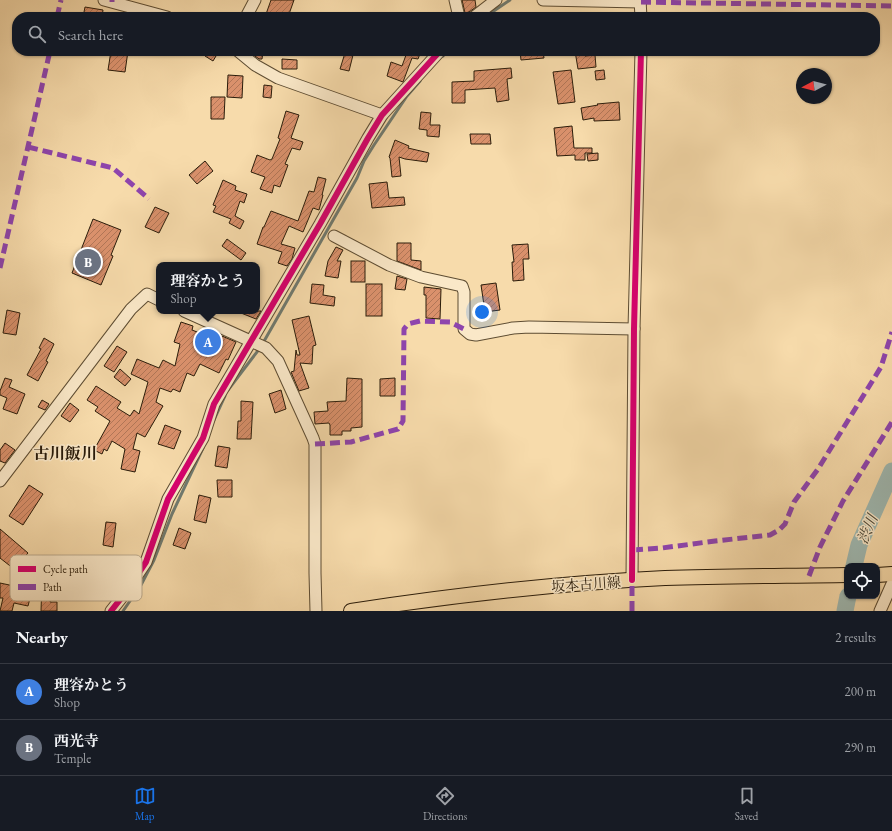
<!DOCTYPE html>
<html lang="en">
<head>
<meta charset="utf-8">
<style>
	:root { --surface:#171b24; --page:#242831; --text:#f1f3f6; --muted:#9ea1a6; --line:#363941; --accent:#1a73e8 }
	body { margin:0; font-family:"EB Garamond","Noto Serif JP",serif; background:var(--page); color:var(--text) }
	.controls { position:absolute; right:12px; bottom:12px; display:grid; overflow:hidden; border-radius:8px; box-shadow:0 1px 3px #0004 }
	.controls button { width:36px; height:36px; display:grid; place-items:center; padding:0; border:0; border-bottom:1px solid var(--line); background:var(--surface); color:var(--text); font:20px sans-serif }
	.compass { position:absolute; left:796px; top:68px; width:36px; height:36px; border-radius:50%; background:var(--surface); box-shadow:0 1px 3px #0004; rotate:263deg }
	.you { position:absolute; left:482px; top:312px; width:14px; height:14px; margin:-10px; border:3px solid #fff; border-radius:50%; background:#1a73e8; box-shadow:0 0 0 6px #1a73e833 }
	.badge { display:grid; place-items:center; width:26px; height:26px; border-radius:50%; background:var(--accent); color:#fff; font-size:13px; font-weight:700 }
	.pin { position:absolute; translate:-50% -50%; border:2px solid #fff; box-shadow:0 1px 4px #0006 }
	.popup { position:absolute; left:156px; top:262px; width:104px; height:52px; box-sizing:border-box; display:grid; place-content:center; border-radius:8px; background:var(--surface); filter:drop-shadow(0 1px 3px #0005); font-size:13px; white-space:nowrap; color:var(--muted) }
	.popup b { font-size:15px; color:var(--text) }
	.popup::after { content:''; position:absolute; left:50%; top:100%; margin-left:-8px; border:8px solid transparent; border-top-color:var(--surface) }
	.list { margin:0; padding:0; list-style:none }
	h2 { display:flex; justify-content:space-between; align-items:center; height:52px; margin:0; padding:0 16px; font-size:17px }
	h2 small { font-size:13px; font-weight:400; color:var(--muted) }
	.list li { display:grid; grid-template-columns:26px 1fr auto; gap:12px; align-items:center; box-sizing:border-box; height:56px; padding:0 16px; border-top:1px solid var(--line) }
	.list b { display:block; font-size:15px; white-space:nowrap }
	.list p { margin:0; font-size:13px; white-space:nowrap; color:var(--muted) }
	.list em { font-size:13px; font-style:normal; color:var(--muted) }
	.icon { flex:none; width:22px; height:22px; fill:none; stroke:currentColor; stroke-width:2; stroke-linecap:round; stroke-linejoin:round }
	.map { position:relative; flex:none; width:892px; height:611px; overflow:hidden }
	.search { position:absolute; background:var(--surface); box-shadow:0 1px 3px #0004; left:12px; right:12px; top:12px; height:44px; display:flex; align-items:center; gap:10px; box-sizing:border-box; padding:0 14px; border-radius:16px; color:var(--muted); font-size:15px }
	.sheet { height:164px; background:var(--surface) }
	nav { display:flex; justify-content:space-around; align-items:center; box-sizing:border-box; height:56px; border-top:1px solid var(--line); background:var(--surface); font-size:11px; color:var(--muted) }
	nav a { display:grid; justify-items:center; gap:2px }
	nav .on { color:var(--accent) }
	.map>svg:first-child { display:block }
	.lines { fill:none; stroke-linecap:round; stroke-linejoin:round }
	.stream { stroke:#707a6f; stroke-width:3 }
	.river { stroke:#9fb9b2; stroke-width:17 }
	.building { fill:url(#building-hatch); stroke:#2a1c0a }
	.minor-casing { stroke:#5d4c32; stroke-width:13 }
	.major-casing { stroke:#2a1c0a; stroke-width:16 }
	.minor { stroke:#fae8c8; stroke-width:11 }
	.major { stroke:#f7dbab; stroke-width:14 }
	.quiet { stroke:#8e44ad; stroke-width:5; stroke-dasharray:10 5; stroke-linecap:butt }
	.cycleway-casing { stroke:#fae8c8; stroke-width:8 }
	.cycleway { stroke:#d6006c; stroke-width:6 }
	.labels { text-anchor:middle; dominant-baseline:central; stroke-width:3; stroke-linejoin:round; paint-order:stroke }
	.street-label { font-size:14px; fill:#2a1c0a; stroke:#fae8c8 }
	.water-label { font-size:15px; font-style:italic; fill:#4d4b3c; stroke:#fae8c8 }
	.quarter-label { font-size:16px; font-weight:bold; fill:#2a1c0a; stroke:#fae8c8 }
	.key { fill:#fae8c8; stroke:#bcab8f; stroke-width:1 }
	.key-label { font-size:11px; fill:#2a1c0a }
</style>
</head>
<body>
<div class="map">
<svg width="892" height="611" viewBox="0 0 892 611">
	<defs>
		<pattern id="building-hatch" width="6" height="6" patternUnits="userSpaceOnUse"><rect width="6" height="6" fill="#da916c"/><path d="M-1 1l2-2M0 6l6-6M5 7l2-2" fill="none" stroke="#b17657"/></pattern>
	</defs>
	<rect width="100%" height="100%" fill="#f7dbab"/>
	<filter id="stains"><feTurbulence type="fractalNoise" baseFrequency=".005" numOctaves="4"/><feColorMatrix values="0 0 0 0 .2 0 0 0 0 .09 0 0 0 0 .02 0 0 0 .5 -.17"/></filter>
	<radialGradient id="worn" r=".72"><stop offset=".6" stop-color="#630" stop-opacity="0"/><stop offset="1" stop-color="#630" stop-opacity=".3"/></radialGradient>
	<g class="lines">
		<!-- stream -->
		<g class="stream">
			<path d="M485,17l25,-17"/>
			<path d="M443,56l4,-5"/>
			<path d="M263,343l94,-165 7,-17 10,-16 33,-49 13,-15"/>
			<path d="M228,390l32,-42"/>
			<path d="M214,420l11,-24"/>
			<path d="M123,611l18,-26 13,-25 18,-46 31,-66"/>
		</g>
		<!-- river -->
		<g class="river">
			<path d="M854,566l5,-21 33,-74"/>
			<path d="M845,611l3,-15"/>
		</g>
	</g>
	<!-- building -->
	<g class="building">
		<path d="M271,0h23l-6,17h-23z"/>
		<path d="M462,0h13l1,7 -7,5 -4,1z"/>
		<path d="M85,7l18,3 -1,7h-19z"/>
		<path d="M111,51h17l-3,21 -17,-2z"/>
		<path d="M209,51h10l-6,10 -8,-5z"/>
		<path d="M255,51h8l-1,8h-3l-4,-3z"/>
		<path d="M397,51h24l-3,8 -6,-1 -9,24 -16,-6 4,-14 11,4 4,-11 -9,-3z"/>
		<path d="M520,51h23l1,7 -23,2z"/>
		<path d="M575,51h9l1,5 10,-1 1,12 -18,2z"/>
		<path d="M345,53l8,2 -4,16 -9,-2z"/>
		<path d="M282,59l15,1v9h-15z"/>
		<path d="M511,68l1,10 -5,1 2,21 -12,2 -2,-14 -30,2v13h-13v-21l22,-1v-10z"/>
		<path d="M571,70l4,32 -17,2 -5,-32z"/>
		<path d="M604,70l1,9 -9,1 -1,-9z"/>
		<path d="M228,75l15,1 -1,22 -15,-1z"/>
		<path d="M264,85l8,1 -1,12 -8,-1z"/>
		<path d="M211,97h14l-1,22h-13z"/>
		<path d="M619,102l1,18 -26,1v-3l-11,2 -2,-12 17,-3 -1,-1z"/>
		<path d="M286,111l13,4 -8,23 12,4 -3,8 -8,-2 -7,16 3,1 -8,22 -6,-2 -2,8 -12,-4 5,-12 -14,-5 6,-17 13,5 2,-1 8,-20 -2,-1z"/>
		<path d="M421,112l10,1 -1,12h10l-1,12 -12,-1v-6l-8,-1z"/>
		<path d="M572,126l2,22h18v5h-7v7h-10v-5l-18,1 -3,-28z"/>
		<path d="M470,134h20l1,10h-20z"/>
		<path d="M395,140l14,6 -1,2 21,5 -2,9 -22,-3 -6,-2 2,19 -9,1 -2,-19 -1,-1z"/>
		<path d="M598,153v7l-10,1 -1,-7z"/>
		<path d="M205,161l8,10 -16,13 -8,-9z"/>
		<path d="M318,177l8,2 -4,16h1l-4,15 -6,-2 -10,24 -14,-6 -8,18 14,4 -3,11 -5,7 -9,-3 4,-11 -25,-8 6,-17h1l7,-16 27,10 11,-30 5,1z"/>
		<path d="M223,180l13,6 -1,4 12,4 -3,9 -4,-2 -5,15 9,5 -4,8 -11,-6 2,-4 -18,-7 3,-6 -3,-1z"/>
		<path d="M387,182l2,16 15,-1 1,8 -33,3 -3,-24z"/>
		<path d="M155,207l14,6 -10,20 -14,-6z"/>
		<path d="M93,219l28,11 -10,25 2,1 -12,29 -29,-12z"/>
		<path d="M227,239l19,14 -5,7 -19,-14z"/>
		<path d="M397,243h14v17l10,1v9l-24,-9z"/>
		<path d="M528,244l1,15h-6l1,21 -11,1 -1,-19h2l-2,-17z"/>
		<path d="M336,247l7,3 -6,11h4l-3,17 -13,-2 3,-15z"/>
		<rect x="351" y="261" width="14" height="21"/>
		<path d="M397,276l10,3 -2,11 -10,-1z"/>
		<path d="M496,283l4,27 -15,2 -4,-27z"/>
		<path d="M312,284l12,1 -1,10 12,2 -1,9 -24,-3z"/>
		<rect x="366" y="284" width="16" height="32"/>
		<path d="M424,287l17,2 -1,30 -14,-1v-23h-2z"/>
		<path d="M7,310l13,3 -4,22 -13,-2z"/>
		<path d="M236,311h25l-5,8z"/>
		<path d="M309,316l7,29 -3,1 -1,18 -12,-1 9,25 -10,3 -8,-19 3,-1 2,-21 1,5h3l-8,-35z"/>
		<path d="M181,322l12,4 -1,4 28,11 2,-5 14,6 -8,18 -2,-1 -7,14 -19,-9 -6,12 -7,-3 -7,19 -7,-3 -2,3 -11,-4 -4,14 7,4 -18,31 -8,-4 -4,16 7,2 -5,21 -14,-3 4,-20 -13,-8 -5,10 -3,-2 -2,5 -8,-4 16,-29 -15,-10 3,-4 -11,-7 9,-14 25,16 -4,6 13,8 4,-6 5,4 9,-32 -17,-8 6,-15 22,9 4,-8 12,6 5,-22 -6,-2z"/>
		<path d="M44,338l10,6 -8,17 2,1 -10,19 -11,-6 14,-26 -2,-1z"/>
		<path d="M117,346l10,6 -13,20 -10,-6z"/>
		<path d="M120,369l11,10 -6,7 -11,-9z"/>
		<path d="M5,378l7,2 -3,7 16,7 -8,20 -14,-5 4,-11 -7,-3v-4z"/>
		<path d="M347,378l15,1v48l-11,1v3h-9v4h-12v-10l-1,-2 -14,1 -1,-12 14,-1 -1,-9 19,-1z"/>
		<path d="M395,378v18h-15v-17z"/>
		<path d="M281,390l5,19 -11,4 -6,-19z"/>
		<path d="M42,400l7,4 -4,6 -7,-3z"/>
		<path d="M241,401l12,1 -2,37h-14l1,-18h3z"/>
		<path d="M70,403l9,7 -9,12 -9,-6z"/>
		<path d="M165,425l16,6 -7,18 -16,-5z"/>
		<path d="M5,443l10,7 -10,13 -5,-2v-11z"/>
		<path d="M218,446l12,2 -3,20 -12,-2z"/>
		<path d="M217,480h15v17h-14z"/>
		<path d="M29,485l14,9 -20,31 -14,-9z"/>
		<path d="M199,495l12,3 -5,25 -12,-3z"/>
		<path d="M106,522l10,1 -3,24 -10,-2z"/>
		<path d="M179,528l12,5 -6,16 -12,-4z"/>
		<path d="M0,529l28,24 -14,16 -14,-11z"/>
		<path d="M45,564l29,4 -2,16 -18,1 -4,17h7v9h-16l1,-30z"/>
		<path d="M18,574l17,5 -7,27 -14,-3 -2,8h-12l3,-13h-3v-15l14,3z"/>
	</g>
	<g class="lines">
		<!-- minor casing -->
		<g class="minor-casing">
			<g id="minor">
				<path d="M104,0l63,17"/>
				<path d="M455,0l4,17"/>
				<path d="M543,0l98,2"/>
				<path d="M640,0l1,17"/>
				<path d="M246,17l9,-17"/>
				<path d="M474,17l22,-17"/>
				<path d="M238,51l17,14 23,13 104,37"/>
				<path d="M334,236l55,29 32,12 41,9 2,6v37l6,5 6,1 37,-7 16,-1 105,2"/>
				<path d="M184,311l82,37 12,13 35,77 2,6v129l1,38"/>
				<path d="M0,481l131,-172 16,-15 12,6"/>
				<path d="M632,580l2,-251 7,-278"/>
				<path d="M111,611l15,-19 20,-30 22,-63 35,-61 11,-34 106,-180 48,-86 14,-23 58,-64"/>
				<path d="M880,611l12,-27"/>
			</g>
		</g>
		<!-- major casing -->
		<g class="major-casing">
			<g id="major">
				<path d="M877,575l15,-1"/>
				<path d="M351,611c104,-16 209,-28 314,-33 61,-2 121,-2 182,-3"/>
			</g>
		</g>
		<!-- minor -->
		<use href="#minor" class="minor"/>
		<!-- major -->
		<use href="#major" class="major"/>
		<!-- quiet -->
		<g class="quiet">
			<path d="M112,2v-2"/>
			<path d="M641,2l251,4"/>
			<path d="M57,17l4,-17"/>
			<path d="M28,147l85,21 36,31"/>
			<path d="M0,268l50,-217"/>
			<path d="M315,444l36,-2 47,-13 5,-8 1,-92 4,-5 12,-3 30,1 14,7"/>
			<path d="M633,550l29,-2 53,-7 46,-5 9,-1 9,-5 6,-6 9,-22 24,-33 63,-102 11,-35"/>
			<path d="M809,576l11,-29 23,-46 49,-79"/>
			<path d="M632,611v-31"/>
		</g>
		<!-- cycleway casing -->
		<g class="cycleway-casing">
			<g id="cycleway">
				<path d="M632,580l2,-251 7,-278"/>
				<path d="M111,611l15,-19 20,-30 22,-63 35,-61 11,-34 106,-180 48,-86 14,-23 58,-64"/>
			</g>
		</g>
		<!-- cycleway -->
		<use href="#cycleway" class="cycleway"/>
	</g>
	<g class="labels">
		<!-- street labels -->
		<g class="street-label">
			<text transform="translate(586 584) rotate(-4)">坂本古川線</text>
		</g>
		<!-- water labels -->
		<g class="water-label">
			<text transform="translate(867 529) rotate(-67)">渋川</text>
		</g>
		<!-- quarter labels -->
		<g class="quarter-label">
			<text x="65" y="453">古川飯川</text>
		</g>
	</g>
	<!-- legend -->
	<rect x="10" y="555" width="132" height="46" rx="6" class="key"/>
	<rect x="18" y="566" width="18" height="6" fill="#d6006c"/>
	<rect x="18" y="584" width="18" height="6" fill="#8e44ad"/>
	<g class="key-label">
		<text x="43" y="573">Cycle path</text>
		<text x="43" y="591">Path</text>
	</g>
	<rect width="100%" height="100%" filter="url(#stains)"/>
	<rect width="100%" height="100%" fill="url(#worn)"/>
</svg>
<div class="controls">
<button><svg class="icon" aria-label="locate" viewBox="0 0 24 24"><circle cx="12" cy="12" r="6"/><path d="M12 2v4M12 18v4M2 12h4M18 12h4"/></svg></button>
</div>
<svg class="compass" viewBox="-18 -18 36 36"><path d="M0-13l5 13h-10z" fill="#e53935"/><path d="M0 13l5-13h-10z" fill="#9ea1a6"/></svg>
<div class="you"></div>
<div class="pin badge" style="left:208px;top:342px;background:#3f7fe0">A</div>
<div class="popup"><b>理容かとう</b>Shop</div>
<div class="pin badge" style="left:88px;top:262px;background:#6b7280">B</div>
<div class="search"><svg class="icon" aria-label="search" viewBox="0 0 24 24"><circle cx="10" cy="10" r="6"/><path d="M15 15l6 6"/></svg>Search here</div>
</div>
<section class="sheet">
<h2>Nearby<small>2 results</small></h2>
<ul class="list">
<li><span class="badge" style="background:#3f7fe0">A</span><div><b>理容かとう</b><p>Shop</p></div><em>200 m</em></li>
<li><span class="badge" style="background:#6b7280">B</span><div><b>西光寺</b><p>Temple</p></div><em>290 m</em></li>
</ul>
</section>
<nav>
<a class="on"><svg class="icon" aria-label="map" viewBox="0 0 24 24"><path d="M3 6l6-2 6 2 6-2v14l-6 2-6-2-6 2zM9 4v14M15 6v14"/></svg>Map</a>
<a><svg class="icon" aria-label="directions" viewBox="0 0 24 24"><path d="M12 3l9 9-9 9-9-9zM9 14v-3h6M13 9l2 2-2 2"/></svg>Directions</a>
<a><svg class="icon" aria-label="saved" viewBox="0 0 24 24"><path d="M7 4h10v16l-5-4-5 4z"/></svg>Saved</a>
</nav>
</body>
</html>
